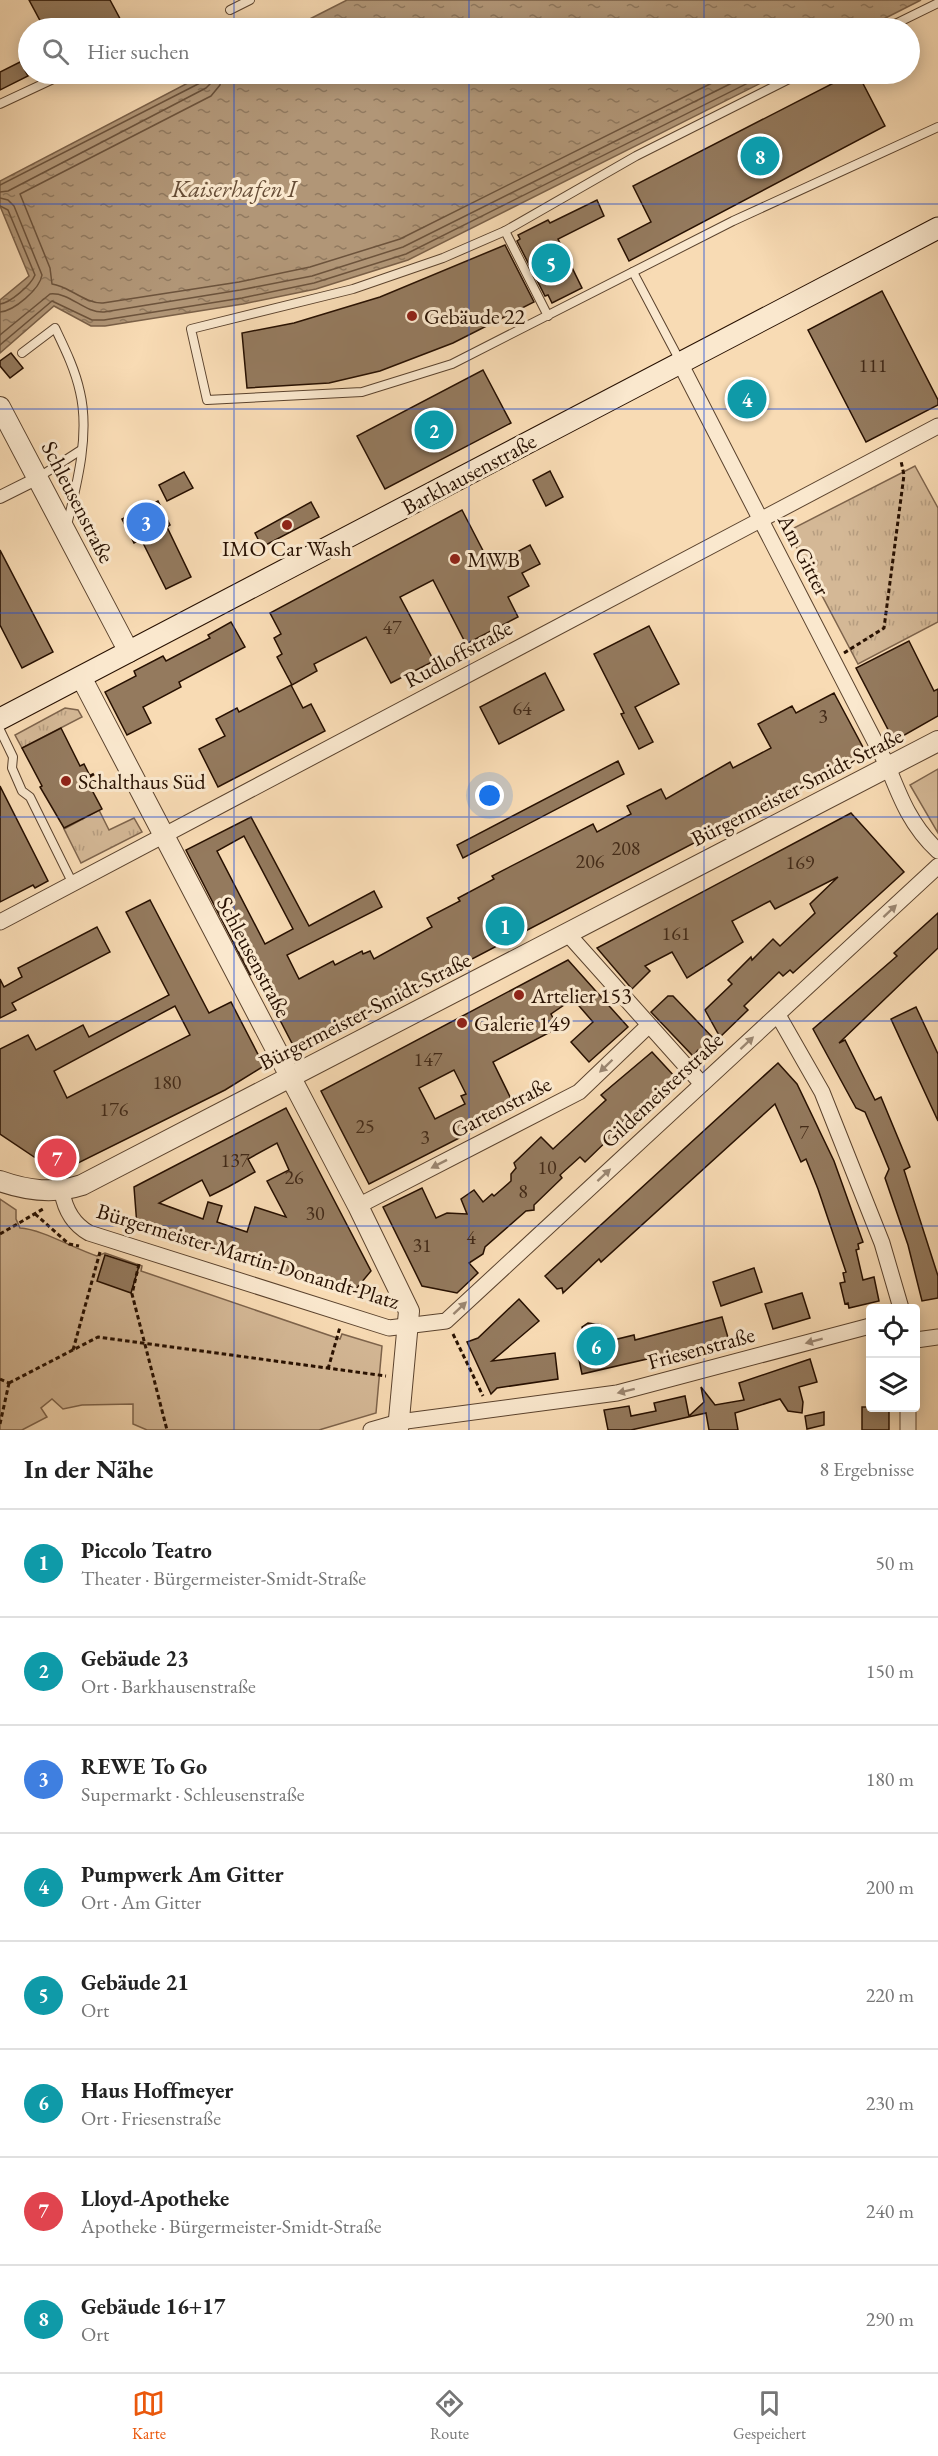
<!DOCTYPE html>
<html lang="de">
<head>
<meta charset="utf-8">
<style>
	:root { --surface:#fff; --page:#f6f6f6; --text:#222; --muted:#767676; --line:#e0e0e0; --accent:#ea580c }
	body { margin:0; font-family:"EB Garamond",serif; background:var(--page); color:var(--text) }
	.controls { position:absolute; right:18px; bottom:18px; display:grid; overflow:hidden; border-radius:6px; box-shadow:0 3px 15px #0003 }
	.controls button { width:54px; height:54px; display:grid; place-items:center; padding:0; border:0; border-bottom:2px solid var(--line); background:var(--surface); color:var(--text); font:30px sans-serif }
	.you { position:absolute; left:490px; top:796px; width:21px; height:21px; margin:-15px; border:4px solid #fff; border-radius:50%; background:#1a73e8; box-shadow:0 0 0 9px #1a73e833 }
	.badge { display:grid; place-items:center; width:39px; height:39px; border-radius:50%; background:var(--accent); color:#fff; font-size:20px; font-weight:700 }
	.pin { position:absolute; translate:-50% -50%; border:3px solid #fff; box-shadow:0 2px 6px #0006 }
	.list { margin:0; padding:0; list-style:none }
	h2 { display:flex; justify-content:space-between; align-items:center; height:78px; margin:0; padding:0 24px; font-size:26px }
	h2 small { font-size:20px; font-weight:400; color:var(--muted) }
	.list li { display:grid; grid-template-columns:39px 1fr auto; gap:18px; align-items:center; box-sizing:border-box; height:108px; padding:0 24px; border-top:2px solid var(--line) }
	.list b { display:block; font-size:22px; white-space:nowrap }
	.list p { margin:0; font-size:20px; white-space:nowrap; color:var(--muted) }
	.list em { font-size:20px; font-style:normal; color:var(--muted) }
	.icon { flex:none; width:33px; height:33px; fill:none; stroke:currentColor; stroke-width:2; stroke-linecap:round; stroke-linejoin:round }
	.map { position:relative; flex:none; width:938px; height:1430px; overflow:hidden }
	.search { position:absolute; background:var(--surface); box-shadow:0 3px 15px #0003; left:18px; right:18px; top:18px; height:66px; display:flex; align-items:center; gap:15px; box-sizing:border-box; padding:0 21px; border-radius:33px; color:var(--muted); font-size:22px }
	.sheet { height:942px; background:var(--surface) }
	nav { display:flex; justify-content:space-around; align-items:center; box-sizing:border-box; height:84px; border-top:2px solid var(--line); background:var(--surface); font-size:16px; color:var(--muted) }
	nav a { display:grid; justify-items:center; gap:3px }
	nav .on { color:var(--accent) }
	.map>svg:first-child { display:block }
	.grass { fill:url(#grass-tufts); stroke:#7e644c; stroke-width:1.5 }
	.park { fill:#d4b896; stroke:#7e644c; stroke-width:1.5 }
	.water { fill:url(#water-ripples); stroke:#7a6048; stroke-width:1.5 }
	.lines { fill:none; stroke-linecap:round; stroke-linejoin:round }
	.shore { stroke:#6c533c; stroke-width:1.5 }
	.building { fill:#947a5e; stroke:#271001; stroke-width:1.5; fill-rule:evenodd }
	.service-casing { stroke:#5b432e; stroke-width:10 }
	.pedestrian-casing { stroke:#5b432e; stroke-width:14 }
	.minor-casing { stroke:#5b432e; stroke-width:17 }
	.tertiary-casing { stroke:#5b432e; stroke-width:22 }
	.secondary-casing { stroke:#271001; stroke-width:23 }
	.path { stroke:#271001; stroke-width:3; stroke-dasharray:4.5 3; stroke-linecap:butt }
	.service { stroke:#fae8ce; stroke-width:8 }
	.pedestrian { stroke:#fae8ce; stroke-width:12 }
	.minor { stroke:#fae8ce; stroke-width:15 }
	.tertiary { stroke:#fae8ce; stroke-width:20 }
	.secondary { stroke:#fae8ce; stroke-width:21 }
	.oneway { fill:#9b8772 }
	.grid { fill:none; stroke:#1d4ed8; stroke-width:1.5; stroke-opacity:0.55 }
	.poi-dot { fill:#8f2418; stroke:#fae8ce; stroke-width:2 }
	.labels { text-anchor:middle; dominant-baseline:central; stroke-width:6; stroke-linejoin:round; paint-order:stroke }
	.number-label { font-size:20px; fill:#422a18 }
	.poi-label { font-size:22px; fill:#271001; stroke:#fae8ce; text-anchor:start }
	.street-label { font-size:22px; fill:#271001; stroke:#fae8ce }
	.water-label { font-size:24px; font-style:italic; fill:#654c36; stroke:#fae8ce }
</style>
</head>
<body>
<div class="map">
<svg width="938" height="1430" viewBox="0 0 938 1430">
	<defs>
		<pattern id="grass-tufts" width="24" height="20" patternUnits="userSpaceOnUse" patternTransform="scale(1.5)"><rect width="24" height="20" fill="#d4b896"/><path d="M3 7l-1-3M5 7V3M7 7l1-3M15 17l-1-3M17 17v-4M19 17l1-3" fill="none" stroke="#b69d80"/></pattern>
		<pattern id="water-ripples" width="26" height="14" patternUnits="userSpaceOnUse" patternTransform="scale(1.5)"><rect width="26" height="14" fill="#b19677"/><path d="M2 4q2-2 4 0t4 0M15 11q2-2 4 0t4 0" fill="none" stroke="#90795f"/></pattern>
	</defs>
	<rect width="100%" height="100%" fill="#f8dbb4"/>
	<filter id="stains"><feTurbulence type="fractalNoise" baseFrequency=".00333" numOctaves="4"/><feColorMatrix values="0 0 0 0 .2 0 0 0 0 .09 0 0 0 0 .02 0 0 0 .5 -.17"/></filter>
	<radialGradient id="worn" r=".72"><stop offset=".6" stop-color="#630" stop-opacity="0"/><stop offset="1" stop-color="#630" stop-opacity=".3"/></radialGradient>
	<!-- grass -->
	<g class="grass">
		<path d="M915,466l23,42v114l-80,42 -70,-133z"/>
		<path d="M65,708l13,2 4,7 -60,31 -7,-13z"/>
		<path d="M99,810l10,20 25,-12 8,14 -61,31 -17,-34z"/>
	</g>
	<!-- park -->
	<g class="park">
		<path d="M938,769v64l-28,-48z"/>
		<path d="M0,1199l16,11v9l4,9c21,1 55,21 77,28l8,-3 37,13 -1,5 199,68 2,-5 40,12 -6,67 -57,17h-172l-14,-6v-20l-51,1 -19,4 -11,-10 -11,9 6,9 -25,13h-22z"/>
	</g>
	<!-- water -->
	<g class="water">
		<path d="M347,0h574l-55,28h-574z"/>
		<path d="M205,74h574l-371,186 -92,29 -73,15 -138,22h-14l-37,-20 -54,47v-53l29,-24 -29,-70v-25z"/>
	</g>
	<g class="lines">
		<!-- shore -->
		<g class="shore">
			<path d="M222,74l-2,11 -9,11 -191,98 30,74 2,16c17,2 33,20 51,19l136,-21 71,-15 90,-28 330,-165"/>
			<path d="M0,185l202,-103 4,-8"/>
			<path d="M0,192l8,-1 198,-103 6,-6 1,-8"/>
			<path d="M0,198l8,2 6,6 28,69c-2,14 -28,36 -42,37"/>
			<path d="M0,206l8,4 27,65c-4,10 -25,28 -35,29"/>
			<path d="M0,335l50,-41c20,-2 34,19 54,18l136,-22 72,-14 91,-29 347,-173"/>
			<path d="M0,345l52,-44 40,19h12l138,-22 72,-15 92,-29 360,-180"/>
		</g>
	</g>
	<!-- building -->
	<g class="building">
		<path d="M29,0h81l15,28h-81z"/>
		<path d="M20,62l8,14 -28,14v-18z"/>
		<path d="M851,74h7l27,52 -256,135 -11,-22 33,-17 -18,-36z"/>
		<path d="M597,200l7,16 -46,23 24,49 -30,15 -4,-8 -3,1 -28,-55 3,-2 -2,-4 30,-15 2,3z"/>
		<path d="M505,245l29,57 -81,41 -73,28 -51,12 -82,5 -5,-55 52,-10 86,-26z"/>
		<path d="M882,291l56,109v5l-72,37 -58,-112z"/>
		<path d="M11,353l12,15 -13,10 -10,-12v-5z"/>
		<path d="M483,370l28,53 -126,66 -28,-53z"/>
		<path d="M750,379l15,28 -22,12 -15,-28z"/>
		<path d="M550,471l13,26 -17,9 -13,-26z"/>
		<path d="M184,472l9,16 -26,13 -8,-16z"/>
		<path d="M158,501l12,24 -3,2 24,50 -25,12 -25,-50 -7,4 -12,-24z"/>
		<path d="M311,502l8,15 -57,30 -7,-14z"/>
		<path d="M462,510l29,56 39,-21 10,19 -18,9 7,13 -21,11 10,20 -52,27 -33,-64 -33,17 34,64 -43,22 -25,-46 -52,27 3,7 -25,14 -15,-28 5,-3 -8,-16 7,-4 -11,-21z"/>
		<path d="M0,550l53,102 -31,16 -22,-43z"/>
		<path d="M231,622l14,25 -66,35 2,5 -38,20 8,16 -24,12 -22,-43 31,-16 -2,-5 29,-15 3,5 44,-23 -2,-3z"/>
		<path d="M649,626l30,58 -44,23 18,35 -14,7 -18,-35 3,-1 -30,-59z"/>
		<path d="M909,641l25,50 4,-2v27l-44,25 -38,-73z"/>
		<path d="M545,673l19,37 -65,34 -19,-37z"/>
		<path d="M291,685l12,23 8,-4 14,27 -107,56 -19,-38 26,-13 -9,-17 21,-11 2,4z"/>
		<path d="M834,693l32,60 -570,298 -41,-79 -5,3 -64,-125 65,-33 58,109 65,-35 8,16 -95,48 12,24 34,-18 2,4 27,-14 1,3 7,-3 4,8 58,-32 -5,-9 33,-17 -2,-3 36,-19 -2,-3 101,-52 4,8 34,-18 -4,-8 34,-17 5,10 64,-37 3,6 38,-20 -13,-24 34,-18 4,7zM244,836l49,93 -28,15 -48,-93z"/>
		<path d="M61,728l19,38 4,-2 12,24 -4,2 10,19 -38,19 -24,-41 2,-1 -20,-38z"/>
		<path d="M618,761l6,13 -161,84 -6,-13z"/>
		<path d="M0,786l48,95 -13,7 -2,-3 -33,17z"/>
		<path d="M851,813l53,59 -111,101 -3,-3 -7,6 -4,-4 -35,34 4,4 -28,27 -15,-27 27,-26 -4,-4 23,-23 1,3 21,-21 7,7 35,-33 -5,-9 28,-27 -63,32 -5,-8 -38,20 11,21 -56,36 -15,-26 -27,14 5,5 -18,18 -35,-41z"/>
		<path d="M150,900l59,113 22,-11 33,64 -39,24 -167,83 -58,-39v-85l28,-14 8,15 47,-25 6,12 80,-42 -43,-83zM175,1006l15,29 -123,63 -13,-27z"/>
		<path d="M938,913v35l-99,95 6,-3 30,60 6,-3 29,70 -6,3 34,106v22l-16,3 -14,-56 -23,-67 4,-9 -9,-22 -15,-35 -9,-4 -43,-79 84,-73 -3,-3z"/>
		<path d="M97,927l13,25 -98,51 4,7 -16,8v-39l4,8 18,-10 -4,-9z"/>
		<path d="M568,960l60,67 -39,35 -18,-20 22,-20 -20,-23 -22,15 7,14 -65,34 23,47 -147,75 -48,-93zM454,1070l12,24 -5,2 4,8 -30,15 -16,-31z"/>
		<path d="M668,996h5l43,45 -14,13 -4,-4 -5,6 -42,-44z"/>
		<path d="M916,1007l22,47v67l-47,-102z"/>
		<path d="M652,1052l23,25 -63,54 2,3 -29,28 -5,-5 -20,18 2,3 -28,27v5l-8,1 -41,36 -2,7 -14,9 9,10 -21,20 -35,-7 -39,-79 39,-19 14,30 11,-5 20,1 -6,-15 13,-9 9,12 9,-8 2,2 17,-15v-7l5,-6 -2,-5 27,-26 12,12 53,-49 -5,-5z"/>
		<path d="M778,1063l19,21 37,77 29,81 -5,2 1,5 -3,1 7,30 11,-3 5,24 -30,7 -1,-5 -3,1 -5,-21 5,-1 -2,-9 3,-1 -28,-83 -12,-30 -5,3 -26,-58 -174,158 -2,-3 -36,34 -1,-5 -5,1 -12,-13z"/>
		<path d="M286,1108l85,163 -20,24 -214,-69 -3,-39zM277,1143l12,27 -22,11 19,36 -31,-10 -8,25 -30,-10 5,-16 -14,-4 -5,17 -44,-16 43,-23 8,16 18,-9 27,-15 -7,-13z"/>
		<path d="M105,1255l34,11 -8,27 -34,-12z"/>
		<path d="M754,1268l8,24 -41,14 -8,-24z"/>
		<path d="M802,1293l8,25 -37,11 -8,-25z"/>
		<path d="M519,1299l20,22 -47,40 63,-8 3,26 -61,9 -6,6 -24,-52 11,-4z"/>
		<path d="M722,1317l7,24 -72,20 -1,-4 -74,17 -4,-19 10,-2 -6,-26 6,-4 13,2 4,17 29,-7 1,5z"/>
		<path d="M810,1359l7,23 -18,5 4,15 -1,11 -14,-2 -8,-12 -45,14 3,17h-29l-3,-17 -75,17h-23l-4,-20 25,-4 2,10 25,-5 -2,-8 31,-7 4,20 15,-14 -3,-15 14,18 29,-5 -5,-17z"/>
		<rect x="862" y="1407" width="27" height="23"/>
		<path d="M824,1412v13l-17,4 -2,-13z"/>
	</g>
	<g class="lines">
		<!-- service casing -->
		<g class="service-casing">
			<g id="service">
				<path d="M230,10l20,-10"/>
				<path d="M887,28l51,-25"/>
				<path d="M799,74l-163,82 -131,75 -62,27 -90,31 -162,40 16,71 155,-8 90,-28 281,-143 205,-94"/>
				<path d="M0,104l64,-30"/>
				<path d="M505,231l43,85"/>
				<path d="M633,272l47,89"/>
				<path d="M22,353l33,-25c10,21 20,41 25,64 10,42 -3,92 -13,133"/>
				<path d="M39,477l42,-27"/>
				<path d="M0,730l13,27 -1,11 10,23 8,6 43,87"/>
			</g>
		</g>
		<!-- pedestrian casing -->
		<g class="pedestrian-casing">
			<path id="pedestrian" d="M0,497l38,-19"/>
		</g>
		<!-- minor casing -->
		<g class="minor-casing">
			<g id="minor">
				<path d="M680,363l208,404c13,33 24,60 50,84"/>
				<path d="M0,922l938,-496"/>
				<path d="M567,933l135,151"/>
				<path d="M778,1015l44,77 60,151 19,65"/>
				<path d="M62,1192c3,17 11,32 27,41l300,95 57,-7 492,-455"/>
				<path d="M358,1206l221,-114 69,-66"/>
				<path d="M916,1340l22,-3"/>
				<path d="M371,1430l28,-8 218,-29 253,-67"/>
				<path d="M908,1430v-22"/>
			</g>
		</g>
		<!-- tertiary casing -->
		<g class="tertiary-casing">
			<g id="tertiary">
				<path d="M0,407l129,245"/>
				<path d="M81,677l277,529 51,105 -11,119"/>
				<path d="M0,1181c28,10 54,13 82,4l856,-444"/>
			</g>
		</g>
		<!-- secondary casing -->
		<g class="secondary-casing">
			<path id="secondary" d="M0,719l938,-491"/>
		</g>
		<!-- path -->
		<g class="path">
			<path d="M844,653l40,-25 20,-153 -3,-14"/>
			<path d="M90,776l6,-3"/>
			<path d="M35,1214l34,30 10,2"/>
			<path d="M0,1234l43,-25"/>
			<path d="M139,1264l-7,30 35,136"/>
			<path d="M453,1334l30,62"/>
			<path d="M73,1350l27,-98"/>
			<path d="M328,1369l12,-42"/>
			<path d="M0,1379l9,4"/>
			<path d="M9,1383l89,-46 288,39"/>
			<path d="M0,1424l9,-41"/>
		</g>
		<!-- service -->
		<use href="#service" class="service"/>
		<!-- pedestrian -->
		<use href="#pedestrian" class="pedestrian"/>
		<!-- minor -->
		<use href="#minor" class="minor"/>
		<!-- tertiary -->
		<use href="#tertiary" class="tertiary"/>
		<!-- secondary -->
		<use href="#secondary" class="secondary"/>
	</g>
	<!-- one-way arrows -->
	<defs><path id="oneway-solid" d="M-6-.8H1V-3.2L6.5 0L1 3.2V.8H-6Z" transform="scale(1.5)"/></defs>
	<g class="oneway">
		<use href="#oneway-solid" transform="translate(890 911) rotate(-43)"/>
		<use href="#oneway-solid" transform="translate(747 1043) rotate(-43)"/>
		<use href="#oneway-solid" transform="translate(606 1066) rotate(136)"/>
		<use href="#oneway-solid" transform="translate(439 1164) rotate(153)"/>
		<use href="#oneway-solid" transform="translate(604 1175) rotate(-43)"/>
		<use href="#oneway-solid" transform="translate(460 1308) rotate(-43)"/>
		<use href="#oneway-solid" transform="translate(814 1341) rotate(165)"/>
		<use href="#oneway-solid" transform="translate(626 1391) rotate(166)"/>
	</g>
	<!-- grid -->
	<path class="grid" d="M234,0v28M469,0v28M704,0v28M234,74v1356M469,74v1356M704,74v1356M0,204h938M0,409h938M0,613h938M0,817h938M0,1021h938M0,1226h938"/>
	<!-- markers -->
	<g class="poi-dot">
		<circle cx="412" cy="316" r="6"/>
		<circle cx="287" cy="525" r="6"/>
		<circle cx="455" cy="559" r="6"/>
		<circle cx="66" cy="781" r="6"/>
		<circle cx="519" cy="995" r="6"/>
		<circle cx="462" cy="1023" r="6"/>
	</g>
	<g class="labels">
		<!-- number labels -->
		<g class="number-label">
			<text x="873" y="365">111</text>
			<text x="392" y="627">47</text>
			<text x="522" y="708">64</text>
			<text x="823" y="716">3</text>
			<text x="626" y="848">208</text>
			<text x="590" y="861">206</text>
			<text x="800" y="862">169</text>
			<text x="676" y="933">161</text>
			<text x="428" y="1059">147</text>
			<text x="167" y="1082">180</text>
			<text x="114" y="1109">176</text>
			<text x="365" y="1126">25</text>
			<text x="804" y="1132">7</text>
			<text x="425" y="1137">3</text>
			<text x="235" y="1160">137</text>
			<text x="547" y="1167">10</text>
			<text x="294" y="1177">26</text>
			<text x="523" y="1191">8</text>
			<text x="315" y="1213">30</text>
			<text x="471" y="1237">4</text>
			<text x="422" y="1245">31</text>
		</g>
		<!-- poi labels -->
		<g class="poi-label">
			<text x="424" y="316">Gebäude 22</text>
			<text x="287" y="548" text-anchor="middle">IMO Car Wash</text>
			<text x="467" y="559">MWB</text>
			<text x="78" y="781">Schalthaus Süd</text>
			<text x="531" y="995">Artelier 153</text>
			<text x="474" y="1023">Galerie 149</text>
		</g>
		<!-- street labels -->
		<g class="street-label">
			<text transform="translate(469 474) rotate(-28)">Barkhausenstraße</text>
			<text transform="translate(78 502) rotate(63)">Schleusenstraße</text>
			<text transform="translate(804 555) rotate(63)">Am Gitter</text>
			<text transform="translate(458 654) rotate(-28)">Rudloffstraße</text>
			<text transform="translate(797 787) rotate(-27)">Bürgermeister-Smidt-Straße</text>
			<text transform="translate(254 957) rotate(62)">Schleusenstraße</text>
			<text transform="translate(365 1011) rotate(-27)">Bürgermeister-Smidt-Straße</text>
			<text transform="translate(662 1090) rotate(-43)">Gildemeisterstraße</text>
			<text transform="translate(501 1107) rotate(-27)">Gartenstraße</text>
			<text transform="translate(248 1256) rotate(17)">Bürgermeister-Martin-Donandt-Platz</text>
			<text transform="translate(701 1348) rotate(-15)">Friesenstraße</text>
		</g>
		<!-- water labels -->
		<g class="water-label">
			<text x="234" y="188">Kaiserhafen I</text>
		</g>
	</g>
	<rect width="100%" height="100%" filter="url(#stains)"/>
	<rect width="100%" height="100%" fill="url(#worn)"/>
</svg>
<div class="controls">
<button><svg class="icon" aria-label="locate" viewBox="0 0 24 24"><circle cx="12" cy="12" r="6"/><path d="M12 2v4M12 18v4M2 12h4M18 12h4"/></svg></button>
<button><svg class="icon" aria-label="layers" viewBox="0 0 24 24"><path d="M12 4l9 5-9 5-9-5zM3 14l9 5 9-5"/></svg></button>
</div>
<div class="you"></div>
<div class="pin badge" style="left:505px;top:926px;background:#0f9aa8">1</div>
<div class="pin badge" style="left:434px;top:430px;background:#0f9aa8">2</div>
<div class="pin badge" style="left:146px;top:522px;background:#3f7fe0">3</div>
<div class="pin badge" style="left:747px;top:399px;background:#0f9aa8">4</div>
<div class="pin badge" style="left:551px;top:263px;background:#0f9aa8">5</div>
<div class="pin badge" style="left:596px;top:1346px;background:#0f9aa8">6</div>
<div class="pin badge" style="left:57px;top:1158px;background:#e0444e">7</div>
<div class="pin badge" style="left:760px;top:156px;background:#0f9aa8">8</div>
<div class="search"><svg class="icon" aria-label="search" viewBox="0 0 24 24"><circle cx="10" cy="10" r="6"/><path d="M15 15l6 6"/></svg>Hier suchen</div>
</div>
<section class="sheet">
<h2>In der Nähe<small>8 Ergebnisse</small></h2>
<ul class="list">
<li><span class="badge" style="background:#0f9aa8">1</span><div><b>Piccolo Teatro</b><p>Theater · Bürgermeister-Smidt-Straße</p></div><em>50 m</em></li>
<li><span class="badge" style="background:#0f9aa8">2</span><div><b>Gebäude 23</b><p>Ort · Barkhausenstraße</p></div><em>150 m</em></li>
<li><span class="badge" style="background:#3f7fe0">3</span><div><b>REWE To Go</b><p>Supermarkt · Schleusenstraße</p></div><em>180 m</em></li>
<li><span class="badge" style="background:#0f9aa8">4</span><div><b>Pumpwerk Am Gitter</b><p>Ort · Am Gitter</p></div><em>200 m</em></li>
<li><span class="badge" style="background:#0f9aa8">5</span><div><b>Gebäude 21</b><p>Ort</p></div><em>220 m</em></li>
<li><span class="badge" style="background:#0f9aa8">6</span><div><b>Haus Hoffmeyer</b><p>Ort · Friesenstraße</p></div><em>230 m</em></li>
<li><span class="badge" style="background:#e0444e">7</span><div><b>Lloyd-Apotheke</b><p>Apotheke · Bürgermeister-Smidt-Straße</p></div><em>240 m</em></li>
<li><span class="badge" style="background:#0f9aa8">8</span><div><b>Gebäude 16+17</b><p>Ort</p></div><em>290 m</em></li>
</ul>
</section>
<nav>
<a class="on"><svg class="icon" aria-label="map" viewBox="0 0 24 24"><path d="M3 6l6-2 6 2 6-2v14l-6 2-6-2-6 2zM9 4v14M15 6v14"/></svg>Karte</a>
<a><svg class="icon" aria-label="directions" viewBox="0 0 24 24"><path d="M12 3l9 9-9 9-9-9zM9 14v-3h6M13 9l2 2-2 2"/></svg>Route</a>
<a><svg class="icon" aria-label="saved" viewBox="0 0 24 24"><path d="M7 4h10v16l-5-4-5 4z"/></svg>Gespeichert</a>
</nav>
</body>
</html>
